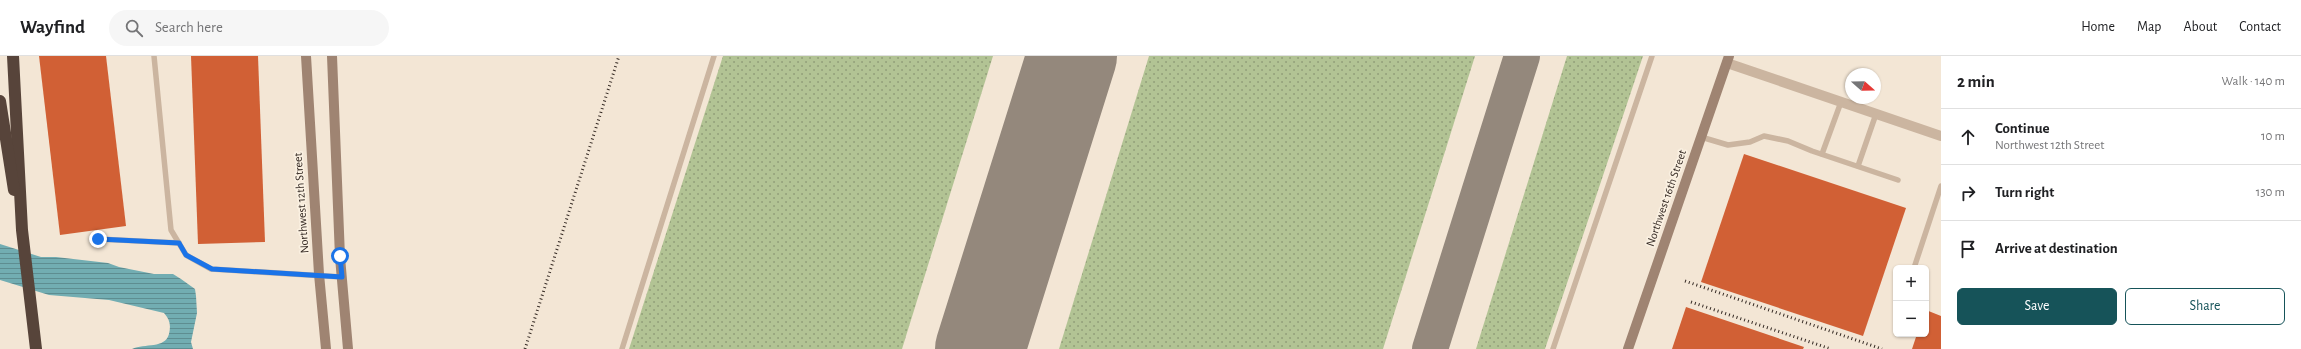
<!DOCTYPE html>
<html lang="en">
<head>
<meta charset="utf-8">
<style>
	:root { --surface:#fff; --page:#f6f6f6; --text:#202124; --muted:#757577; --line:#e0e0e0; --accent:#165359 }
	body { margin:0; font-family:"Alegreya Sans",sans-serif; background:var(--page); color:var(--text) }
	.controls { position:absolute; right:12px; bottom:12px; display:grid; overflow:hidden; border-radius:6px; box-shadow:0 1px 3px #0004 }
	.controls button { width:36px; height:36px; display:grid; place-items:center; padding:0; border:0; border-bottom:1px solid var(--line); background:var(--surface); color:var(--text); font:20px sans-serif }
	.compass { position:absolute; left:1845px; top:12px; width:36px; height:36px; border-radius:50%; background:var(--surface); box-shadow:0 1px 3px #0004; rotate:110deg }
	.stop { position:absolute; width:12px; height:12px; margin:-9px; border:3px solid #1a73e8; border-radius:50%; background:#fff }
	.stop.end { background:#1a73e8; border-color:#fff; box-shadow:0 1px 4px #0008 }
	.list { margin:0; padding:0; list-style:none }
	h2 { display:flex; justify-content:space-between; align-items:center; height:52px; margin:0; padding:0 16px; font-size:17px }
	h2 small { font-size:13px; font-weight:400; color:var(--muted) }
	.list li { display:grid; grid-template-columns:26px 1fr auto; gap:12px; align-items:center; box-sizing:border-box; height:56px; padding:0 16px; border-top:1px solid var(--line) }
	.list b { display:block; font-size:15px; white-space:nowrap }
	.list p { margin:0; font-size:13px; white-space:nowrap; color:var(--muted) }
	.list em { font-size:13px; font-style:normal; color:var(--muted) }
	.actions { display:flex; gap:8px; padding:12px 16px }
	.actions a { flex:1; padding:9px 0; border:1px solid var(--accent); border-radius:6px; text-align:center; font-size:14px; color:var(--accent) }
	.actions .main { background:var(--accent); color:#fff }
	.icon { flex:none; width:22px; height:22px; fill:none; stroke:currentColor; stroke-width:2; stroke-linecap:round; stroke-linejoin:round }
	.map { position:relative; flex:none; width:1941px; height:293px; overflow:hidden }
	header { display:flex; align-items:center; gap:24px; box-sizing:border-box; height:56px; padding:0 20px; background:var(--surface); border-bottom:1px solid var(--line) }
	header strong { font-size:19px }
	nav { display:flex; gap:22px; margin-inline-start:auto; font-size:14px }
	.search { width:280px; height:36px; background:var(--page); display:flex; align-items:center; gap:10px; box-sizing:border-box; padding:0 14px; border-radius:22px; color:var(--muted); font-size:15px }
	main { display:flex }
	aside { flex:1; background:var(--surface) }
	.map>svg:first-child { display:block }
	.grass { fill:url(#grass-dots) }
	.water { fill:url(#water-rules) }
	.lines { fill:none; stroke-linecap:round; stroke-linejoin:round }
	.taxiway { stroke:#94887c; stroke-width:36 }
	.runway { stroke:#94887c; stroke-width:90 }
	.building { fill:#d16035 }
	.service { stroke:#cbb5a0; stroke-width:5.5 }
	.minor { stroke:#cbb5a0; stroke-width:10 }
	.secondary { stroke:#9f8472; stroke-width:10 }
	.motorway { stroke:#57443a; stroke-width:12 }
	.rail { stroke:#352a24; stroke-width:3; stroke-dasharray:1 3; stroke-linecap:butt }
	.route { stroke:#1a73e8; stroke-width:5 }
	.labels { text-anchor:middle; dominant-baseline:central; stroke-width:3.5; stroke-linejoin:round; paint-order:stroke }
	.street-label { font-size:12px; fill:#352a24; stroke:#faf0e1 }
</style>
</head>
<body>
<header>
<strong>Wayfind</strong>
<div class="search"><svg class="icon" aria-label="search" viewBox="0 0 24 24"><circle cx="10" cy="10" r="6"/><path d="M15 15l6 6"/></svg>Search here</div>
<nav><a>Home</a><a>Map</a><a>About</a><a>Contact</a></nav>
</header>
<main>
<div class="map">
<svg width="1941" height="293" viewBox="0 0 1941 293">
	<defs>
		<pattern id="grass-dots" width="8" height="8" patternUnits="userSpaceOnUse"><rect width="8" height="8" fill="#b2c394"/><path d="M2 2h.1M6 6h.1" fill="none" stroke="#929f79" stroke-width="1.8" stroke-linecap="round"/></pattern>
		<pattern id="water-rules" width="6" height="5" patternUnits="userSpaceOnUse"><rect width="6" height="5" fill="#72adb2"/><path d="M0 2.5h6" fill="none" stroke="#5e8d91"/></pattern>
	</defs>
	<rect width="100%" height="100%" fill="#f3e6d5"/>
	<!-- grass -->
	<g class="grass">
		<path d="M723,0h270l-91,293h-273z"/>
		<path d="M1149,0h326l-92,293h-324z"/>
		<path d="M1567,0h76l-98,293h-69z"/>
	</g>
	<!-- water -->
	<path class="water" d="M0,188l41,13h15l52,6 11,4 35,7h19l8,5 14,10 1,7 1,17 -6,29 2,7h-61c13,-6 33,0 37,-15 2,-9 1,-14 -5,-21l-55,-13 -60,-5 -49,-15z"/>
	<g class="lines">
		<!-- taxiway -->
		<path class="taxiway" d="M1430,293l92,-293"/>
		<!-- runway -->
		<path class="runway" d="M980,293l92,-293"/>
	</g>
	<!-- building -->
	<g class="building">
		<path d="M39,0h67l20,170 -66,9z"/>
		<path d="M191,0h67l7,186 -67,2z"/>
		<path d="M1744,98l162,54 -43,128 -162,-54z"/>
		<path d="M1686,251l118,40 -1,2h-131z"/>
		<path d="M1926,254l15,6v33h-29l5,-15h9z"/>
	</g>
	<g class="lines">
		<!-- service -->
		<g class="service">
			<path d="M154,0l17,174 15,25 25,14 131,8"/>
			<path d="M1701,81l27,8 22,-3 14,-6 24,5 24,10 86,29"/>
			<path d="M1822,98l19,-52"/>
			<path d="M1858,110l18,-52"/>
			<path d="M98,183l81,4"/>
			<path d="M1914,212l27,-82"/>
			<path d="M1896,268v-1"/>
			<path d="M622,293l92,-293"/>
			<path d="M1553,293l99,-293"/>
		</g>
		<!-- minor -->
		<path class="minor" d="M1727,7l214,73"/>
		<!-- secondary -->
		<g class="secondary">
			<path d="M306,0l13,218 7,75"/>
			<path d="M332,0l8,201 8,92"/>
			<path d="M1628,293l101,-293"/>
		</g>
		<!-- motorway -->
		<g class="motorway">
			<path d="M13,0l9,174 14,119"/>
			<path d="M0,45l14,89"/>
		</g>
		<!-- rail -->
		<g class="rail">
			<path d="M1685,225l197,68"/>
			<path d="M1691,246l140,47"/>
			<path d="M525,293l94,-293"/>
		</g>
	</g>
	<g class="lines">
		<!-- route -->
		<path class="route" d="M98,183l81,4 7,12 26,14 130,8 -2,-21"/>
	</g>
	<g class="labels">
		<!-- street labels -->
		<g class="street-label">
			<text transform="translate(1666 142) rotate(-71)">Northwest 16th Street</text>
			<text transform="translate(301 147) rotate(-94)">Northwest 12th Street</text>
		</g>
	</g>
</svg>
<div class="controls">
<button>+</button>
<button>−</button>
</div>
<svg class="compass" viewBox="-18 -18 36 36"><path d="M0-13l5 13h-10z" fill="#e53935"/><path d="M0 13l5-13h-10z" fill="#757577"/></svg>
<div class="stop" style="left:340px;top:200px"></div>
<div class="stop end" style="left:98px;top:183px"></div>
</div>
<aside>
<h2>2 min<small>Walk · 140 m</small></h2>
<ul class="list">
<li><svg class="icon" aria-label="ahead" viewBox="0 0 24 24"><path d="M12 20V5M6 11l6-6 6 6"/></svg><div><b>Continue</b><p>Northwest 12th Street</p></div><em>10 m</em></li>
<li><svg class="icon" aria-label="right" viewBox="0 0 24 24"><path d="M7 20v-9h11M14 6l5 5-5 5"/></svg><div><b>Turn right</b></div><em>130 m</em></li>
<li><svg class="icon" aria-label="arrive" viewBox="0 0 24 24"><path d="M6 21V4h12l-3 4 3 4H6"/></svg><div><b>Arrive at destination</b></div></li>
</ul>
<div class="actions"><a class="main">Save</a><a>Share</a></div>
</aside>
</main>
</body>
</html>
